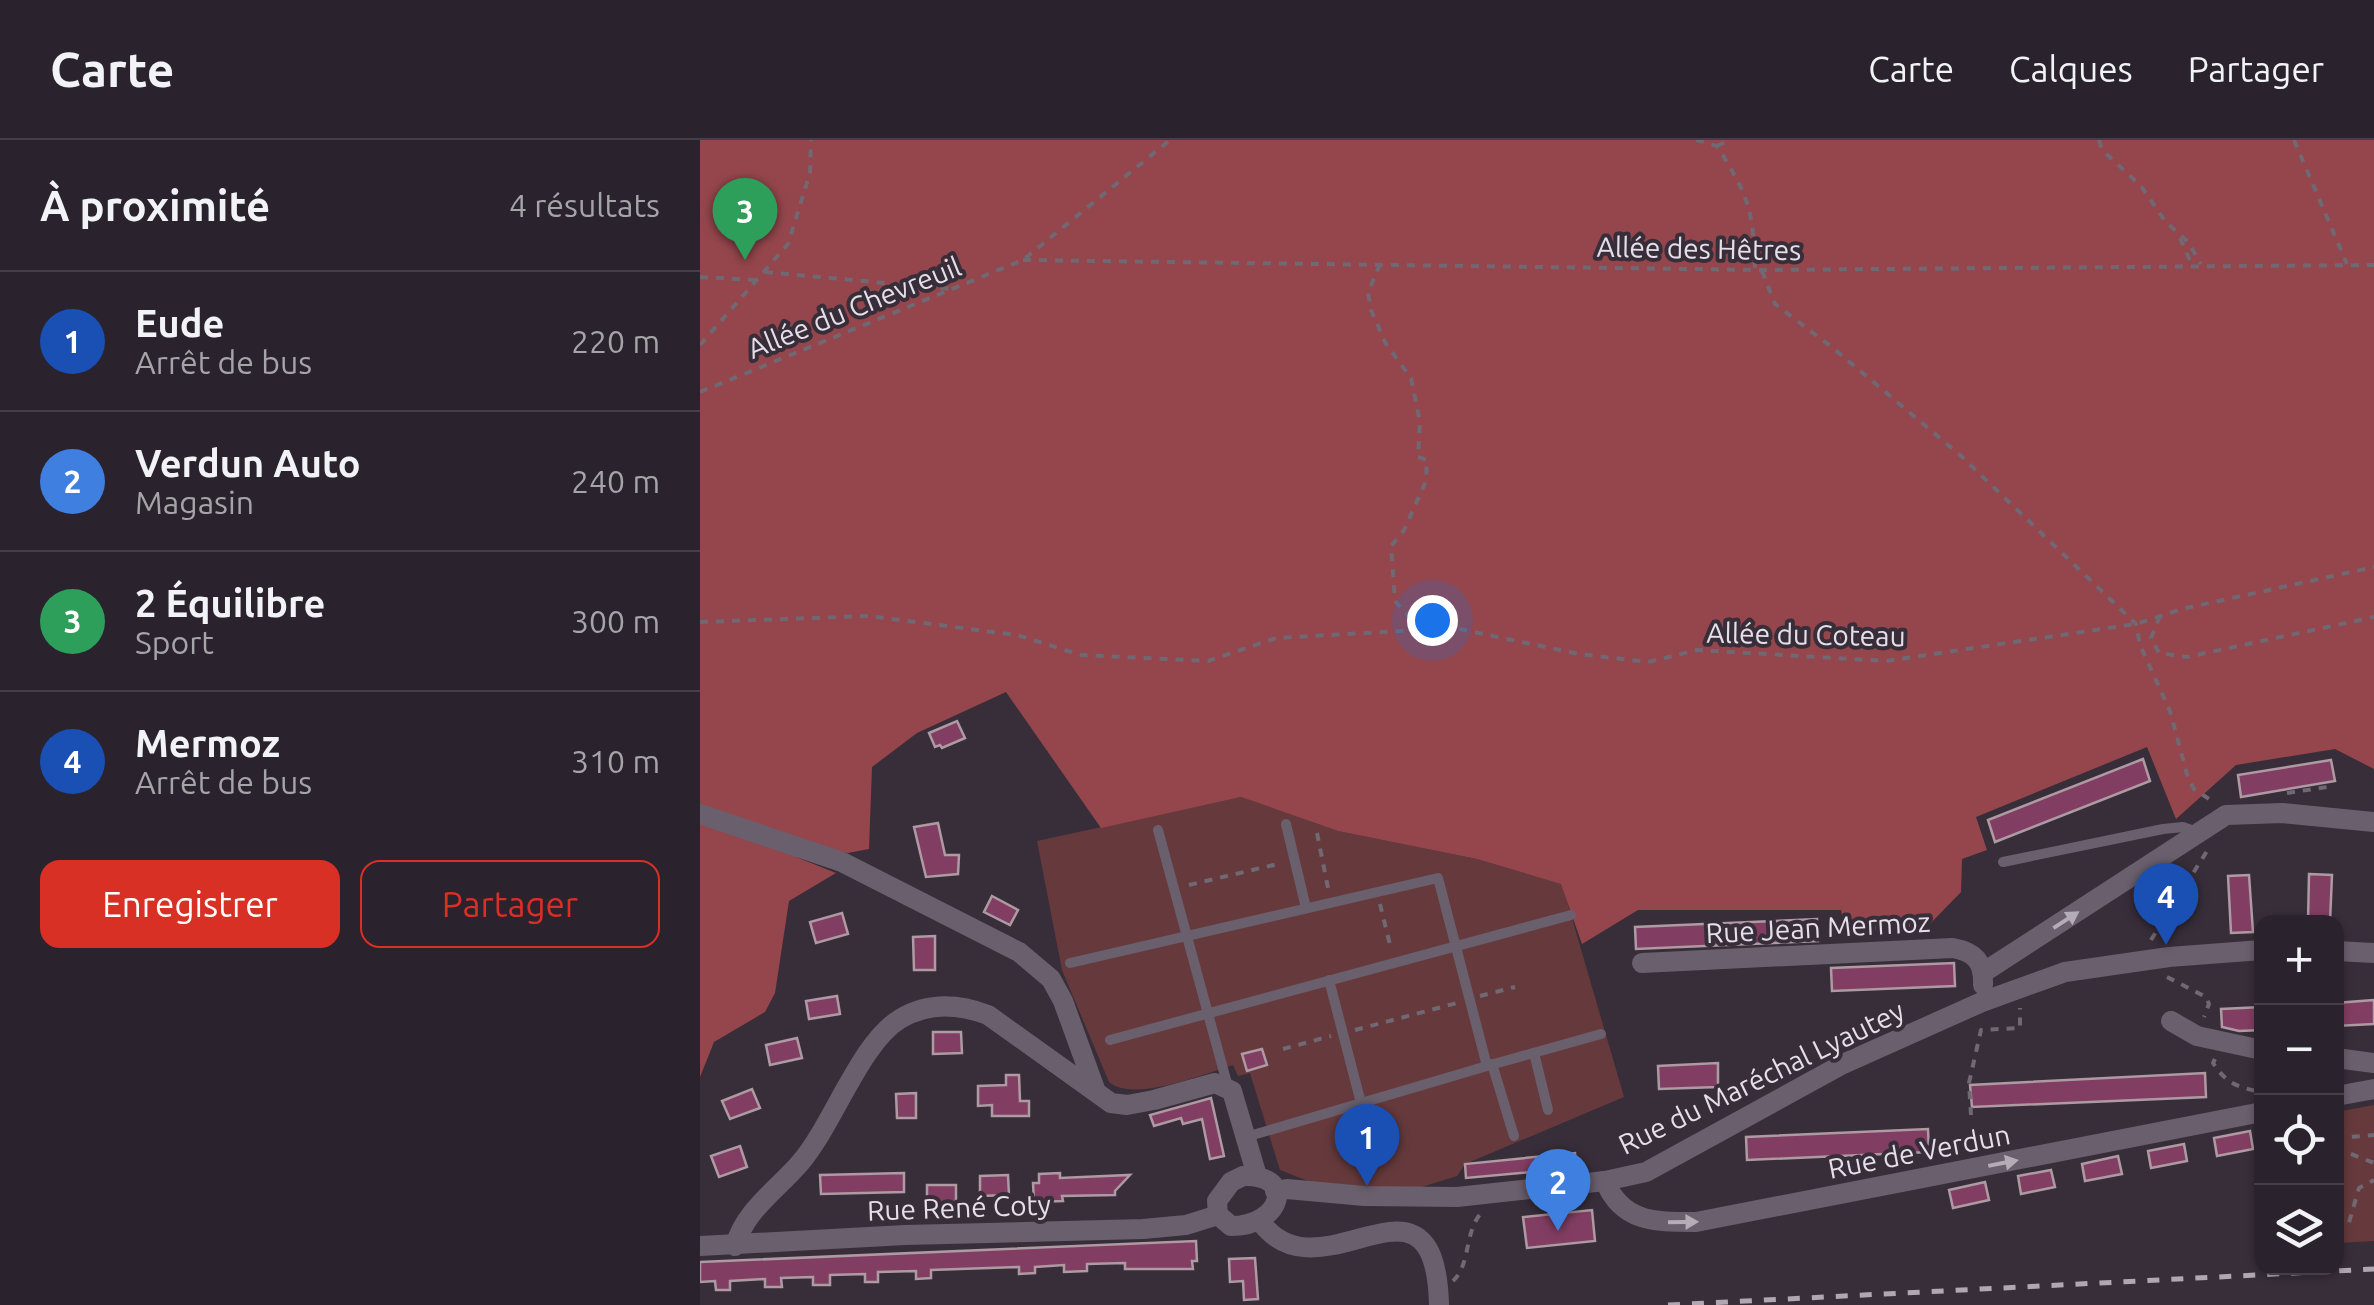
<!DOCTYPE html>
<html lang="fr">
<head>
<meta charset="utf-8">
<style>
	:root { --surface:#2a222c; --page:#322a34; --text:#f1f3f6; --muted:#a5a4a9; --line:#463f48; --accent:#d93025 }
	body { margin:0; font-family:Ubuntu,sans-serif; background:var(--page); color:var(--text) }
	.controls { position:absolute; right:30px; bottom:30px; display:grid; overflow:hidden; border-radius:20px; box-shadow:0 2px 8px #0004 }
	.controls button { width:90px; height:90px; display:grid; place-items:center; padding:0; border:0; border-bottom:2px solid var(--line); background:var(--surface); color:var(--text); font:50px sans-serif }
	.you { position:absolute; left:732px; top:480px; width:35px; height:35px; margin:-25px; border:8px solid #fff; border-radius:50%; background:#1a73e8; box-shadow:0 0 0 15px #1a73e833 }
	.badge { display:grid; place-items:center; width:65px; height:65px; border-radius:50%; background:var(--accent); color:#fff; font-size:32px; font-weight:700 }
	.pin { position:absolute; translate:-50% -82px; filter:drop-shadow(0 2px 5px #0008) }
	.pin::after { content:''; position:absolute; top:52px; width:35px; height:30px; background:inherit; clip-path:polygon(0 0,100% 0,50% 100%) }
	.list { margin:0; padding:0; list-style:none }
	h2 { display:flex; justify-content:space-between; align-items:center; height:130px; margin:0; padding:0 40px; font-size:42px }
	h2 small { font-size:32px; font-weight:400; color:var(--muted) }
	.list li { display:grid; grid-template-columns:65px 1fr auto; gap:30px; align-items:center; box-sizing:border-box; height:140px; padding:0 40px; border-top:2px solid var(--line) }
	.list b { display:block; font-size:38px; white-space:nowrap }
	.list p { margin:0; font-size:32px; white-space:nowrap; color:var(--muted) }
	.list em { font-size:32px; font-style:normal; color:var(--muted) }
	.actions { display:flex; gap:20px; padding:30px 40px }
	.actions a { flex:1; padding:22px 0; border:2px solid var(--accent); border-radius:20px; text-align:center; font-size:35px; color:var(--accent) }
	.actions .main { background:var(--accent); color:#fff }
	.icon { flex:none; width:55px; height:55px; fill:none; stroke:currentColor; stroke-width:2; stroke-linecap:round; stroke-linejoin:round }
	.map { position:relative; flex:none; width:1674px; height:1165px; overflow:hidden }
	header { display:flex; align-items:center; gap:60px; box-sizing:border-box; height:140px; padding:0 50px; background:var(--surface); border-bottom:2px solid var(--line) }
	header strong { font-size:48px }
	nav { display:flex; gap:55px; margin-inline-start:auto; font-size:35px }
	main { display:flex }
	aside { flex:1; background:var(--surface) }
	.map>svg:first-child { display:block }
	.green { fill:#663a3c }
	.forest { fill:#94464c }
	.building { fill:#823e62; stroke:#ad9aa2; stroke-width:2.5 }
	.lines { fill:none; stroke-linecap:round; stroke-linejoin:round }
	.path { stroke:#706872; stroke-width:4; stroke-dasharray:8 8; stroke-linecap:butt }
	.lane { stroke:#6a5f6d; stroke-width:10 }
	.street { stroke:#6a5f6d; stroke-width:20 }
	.rail { stroke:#afa8b1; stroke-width:5; stroke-dasharray:12 12; stroke-linecap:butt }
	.oneway { fill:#b4acb6 }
	.labels { text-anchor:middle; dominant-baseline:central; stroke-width:8; stroke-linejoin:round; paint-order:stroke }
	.street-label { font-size:28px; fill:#e5dfe7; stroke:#382e3a }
</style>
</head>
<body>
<header>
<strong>Carte</strong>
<nav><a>Carte</a><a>Calques</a><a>Partager</a></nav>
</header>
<main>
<aside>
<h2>À proximité<small>4 résultats</small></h2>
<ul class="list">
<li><span class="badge" style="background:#1a4fb4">1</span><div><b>Eude</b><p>Arrêt de bus</p></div><em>220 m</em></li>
<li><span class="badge" style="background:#3f7fe0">2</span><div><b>Verdun Auto</b><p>Magasin</p></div><em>240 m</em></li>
<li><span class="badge" style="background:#2e9e5b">3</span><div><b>2 Équilibre</b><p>Sport</p></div><em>300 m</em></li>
<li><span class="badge" style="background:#1a4fb4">4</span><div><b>Mermoz</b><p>Arrêt de bus</p></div><em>310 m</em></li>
</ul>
<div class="actions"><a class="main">Enregistrer</a><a>Partager</a></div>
</aside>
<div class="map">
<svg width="1674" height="1165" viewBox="0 0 1674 1165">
	<rect width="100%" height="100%" fill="#382e3a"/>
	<!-- green -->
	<g class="green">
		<path d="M541,657l97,34 139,28 85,25 62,213 -159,67 -8,12 -45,14 -99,-7 -33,-13 -30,-97 -12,3 -5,-11c-30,9 -99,38 -124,17l-47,-112 -25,-129z"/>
		<path d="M1674,965v136l-37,2v-131z"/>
	</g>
	<!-- forest -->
	<path class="forest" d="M0,0h1674v629l-39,-20 -99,16 -60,54 -29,-72 -171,70 11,33 -25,9 -1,33 -36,37 -80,2 -4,-21h-203l-56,34 -21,-60 -84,-25 -139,-28 -97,-34 -140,31 -95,-136 -89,41 -45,34 -3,82 -21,4 -51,-8 -1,12 40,16 -47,28 -14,92 -10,19 -51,30 -14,35z"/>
	<!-- building -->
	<g class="building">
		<path d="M257,581l8,17 -23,10 -2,-3 -5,2 -6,-14z"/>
		<path d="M1443,619l7,22 -155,61 -7,-22z"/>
		<path d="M1631,620l4,21 -94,16 -3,-22z"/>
		<path d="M238,683l7,32h14l-1,19 -32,3 -12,-50z"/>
		<path d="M1609,734l23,1 -2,47h-22z"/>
		<path d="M1549,735l4,57 -22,1 -3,-57z"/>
		<path d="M292,756l26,14 -8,15 -26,-13z"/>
		<path d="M142,773l6,21 -32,9 -6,-21z"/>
		<path d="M1117,779l1,22 -182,8 -1,-22z"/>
		<path d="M235,796v34h-21l-1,-33z"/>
		<path d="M1254,823l1,23 -123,5 -1,-23z"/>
		<path d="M137,856l3,18 -31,5 -3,-18z"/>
		<path d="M1674,860v24l-38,2v-23z"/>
		<path d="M1562,867v23l-23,1 -17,-4 -1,-18z"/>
		<path d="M233,892h28l1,21 -29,1z"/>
		<path d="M97,898l5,20 -32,7 -4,-20z"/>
		<path d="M562,909l5,16 -20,6 -5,-17z"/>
		<path d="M1018,923v24l-59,2 -1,-23z"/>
		<path d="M1505,933l1,24 -234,10 -2,-22z"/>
		<path d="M306,935h13l1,26h9v15h-37v-11l-14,1v-20l28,-1z"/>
		<path d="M52,949l8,19 -30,11 -8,-18z"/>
		<path d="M216,953v25h-19l-1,-24z"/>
		<path d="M511,958l13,58 -14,3 -8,-40 -19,5 -2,-6 -27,8 -4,-11z"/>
		<path d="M1228,989l1,23 -182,8 -1,-23z"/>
		<path d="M1550,991l3,18 -36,7 -3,-18z"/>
		<path d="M1484,1004l3,17 -36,7 -3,-17z"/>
		<path d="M40,1006l7,21 -28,10 -8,-21z"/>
		<path d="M875,1013l1,15 -110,10 -1,-14z"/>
		<path d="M1418,1016l4,18 -37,7 -3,-17z"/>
		<path d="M1351,1030l4,17 -34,7 -3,-18z"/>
		<path d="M204,1033v19l-83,2 -1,-19z"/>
		<path d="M360,1033v5l70,-3 -15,16v4l-53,1 1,5 -29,1 -1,-19h6v-9z"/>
		<path d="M308,1035l1,20 -29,1v-20z"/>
		<path d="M1285,1042l4,18 -36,8 -4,-18z"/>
		<path d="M227,1045h29v19l-29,1z"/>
		<path d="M892,1070l3,31 -68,7 -4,-31z"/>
		<path d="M496,1101l1,20h-5l1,8h-68v-6l-38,1v7l-23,1v-7l-29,2v6l-16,1v-7l-88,3v8l-15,1v-8l-38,1v10h-13v-8l-35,1v10h-17v-8l-32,1 1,9h-17v-8l-35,2v9h-14l-1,-9 -15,1v-20z"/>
		<path d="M555,1118l3,41 -14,1 -1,-19 -13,1 -1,-23z"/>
	</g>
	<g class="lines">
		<!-- path -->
		<g class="path">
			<path d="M996,0l21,6c32,51 36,62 38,123"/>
			<path d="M1399,0l3,10 39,36 24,35 23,21 13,22"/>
			<path d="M1594,0l53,124"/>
			<path d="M1017,6l13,-6"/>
			<path d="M1480,98l12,27"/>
			<path d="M323,120l738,10 613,-5"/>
			<path d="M680,124l-12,29 3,17 15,34 25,34 9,44 -2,35 9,3 -1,21 -22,49 -13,16 4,55 26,29"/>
			<path d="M1062,131l13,33 58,44 127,107 176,169 4,21 30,66 18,67 6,11 18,12"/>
			<path d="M65,132l185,17"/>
			<path d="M0,137l55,3"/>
			<path d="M0,205l88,-101 22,-71 1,-33"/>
			<path d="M0,252l323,-132 147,-120"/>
			<path d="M1460,476l-9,22 8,15 28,4 187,-40"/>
			<path d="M0,482l168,-6 149,19 64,20 127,6 68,-23 179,-10 124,26 69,8 49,-12 189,11 250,-37 46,-15 192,-42"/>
			<path d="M1587,653l47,-7"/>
			<path d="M617,693l11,55"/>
			<path d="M489,745l93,-22"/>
			<path d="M680,764l11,45"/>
			<path d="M1451,800l56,-89"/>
			<path d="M1467,837l39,20 3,7 -5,13"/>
			<path d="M780,856l35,-9"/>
			<path d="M655,890l102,-27"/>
			<path d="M583,909l48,-13"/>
			<path d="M1515,919l-2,4c14,21 24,24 49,29"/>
			<path d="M1271,975l-2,-32 12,-53 39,-2v-20"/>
			<path d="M1636,995l14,2 24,-2"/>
			<path d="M1636,1008l38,15"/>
			<path d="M1636,1087l12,-1 11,-38 15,-8"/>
			<path d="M753,1141c18,-17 11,-48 28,-68"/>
		</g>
		<!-- lane -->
		<g class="lane">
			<path d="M586,684l20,84"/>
			<path d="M458,690l70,257"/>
			<path d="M1303,722l160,-33 20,-2 17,6"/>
			<path d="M370,823l368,-85 49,188 -241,71"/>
			<path d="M629,840l32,123"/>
			<path d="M410,900l461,-125"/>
			<path d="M834,913l14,57"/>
			<path d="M792,924l22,72"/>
			<path d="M787,926l114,-32"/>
		</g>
		<!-- street -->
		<g class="street">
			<path d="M0,674l142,48 177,90 32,27 12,22 32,88"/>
			<path d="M1636,811l38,2"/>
			<path d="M942,823l311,-15c22,4 31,14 30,37"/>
			<path d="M1284,832l242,-157 56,-2 92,9"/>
			<path d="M1471,881l26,15 65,14"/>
			<path d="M1636,918l38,5"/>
			<path d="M1636,956l38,-7"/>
			<path d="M543,1036c54,-2 39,50 -12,50l-13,-11 -1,-14 14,-19z"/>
			<path d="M905,1041c17,42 51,41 91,41l566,-110"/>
			<path d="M575,1051l12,-2 77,7 93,1 148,-16 41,-9 197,-108 139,-62 83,-30 104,-15 93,-7"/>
			<path d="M560,1081c60,84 175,-73 179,84"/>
			<path d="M0,1106l205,-11 238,-6 43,-4 32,-10"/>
			<path d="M35,1106c10,-36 42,-56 65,-83 33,-38 60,-120 100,-144 28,-17 59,-15 88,-4l123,88 16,2 27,-5 61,-17 17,8 25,85"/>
		</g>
		<!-- rail -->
		<path class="rail" d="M968,1165l706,-36"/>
	</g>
	<!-- one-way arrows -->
	<defs><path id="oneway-solid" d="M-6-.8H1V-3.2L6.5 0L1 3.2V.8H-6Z" transform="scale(2.5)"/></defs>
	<g class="oneway">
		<use href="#oneway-solid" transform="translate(1366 780) rotate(-33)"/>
		<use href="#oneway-solid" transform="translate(1303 1023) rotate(-11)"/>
		<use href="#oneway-solid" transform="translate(983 1082) rotate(-1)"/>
	</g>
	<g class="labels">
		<!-- street labels -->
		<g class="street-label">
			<text transform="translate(999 108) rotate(1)">Allée des Hêtres</text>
			<text transform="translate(154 167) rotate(-22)">Allée du Chevreuil</text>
			<text transform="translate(1106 494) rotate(1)">Allée du Coteau</text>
			<text transform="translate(1118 787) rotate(-3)">Rue Jean Mermoz</text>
			<text transform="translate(1061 937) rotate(-26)">Rue du Maréchal Lyautey</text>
			<text transform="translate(1219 1011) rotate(-11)">Rue de Verdun</text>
			<text transform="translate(259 1067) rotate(-2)">Rue René Coty</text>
		</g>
	</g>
</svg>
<div class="controls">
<button>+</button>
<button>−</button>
<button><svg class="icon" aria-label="locate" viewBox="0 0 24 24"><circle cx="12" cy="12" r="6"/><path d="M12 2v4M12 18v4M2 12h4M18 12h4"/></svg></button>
<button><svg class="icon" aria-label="layers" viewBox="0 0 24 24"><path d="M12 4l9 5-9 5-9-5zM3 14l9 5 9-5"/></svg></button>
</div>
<div class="you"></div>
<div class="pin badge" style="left:667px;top:1046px;background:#1a4fb4">1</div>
<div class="pin badge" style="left:858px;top:1091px;background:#3f7fe0">2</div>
<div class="pin badge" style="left:45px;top:120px;background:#2e9e5b">3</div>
<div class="pin badge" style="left:1466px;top:805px;background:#1a4fb4">4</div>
</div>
</main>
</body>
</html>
